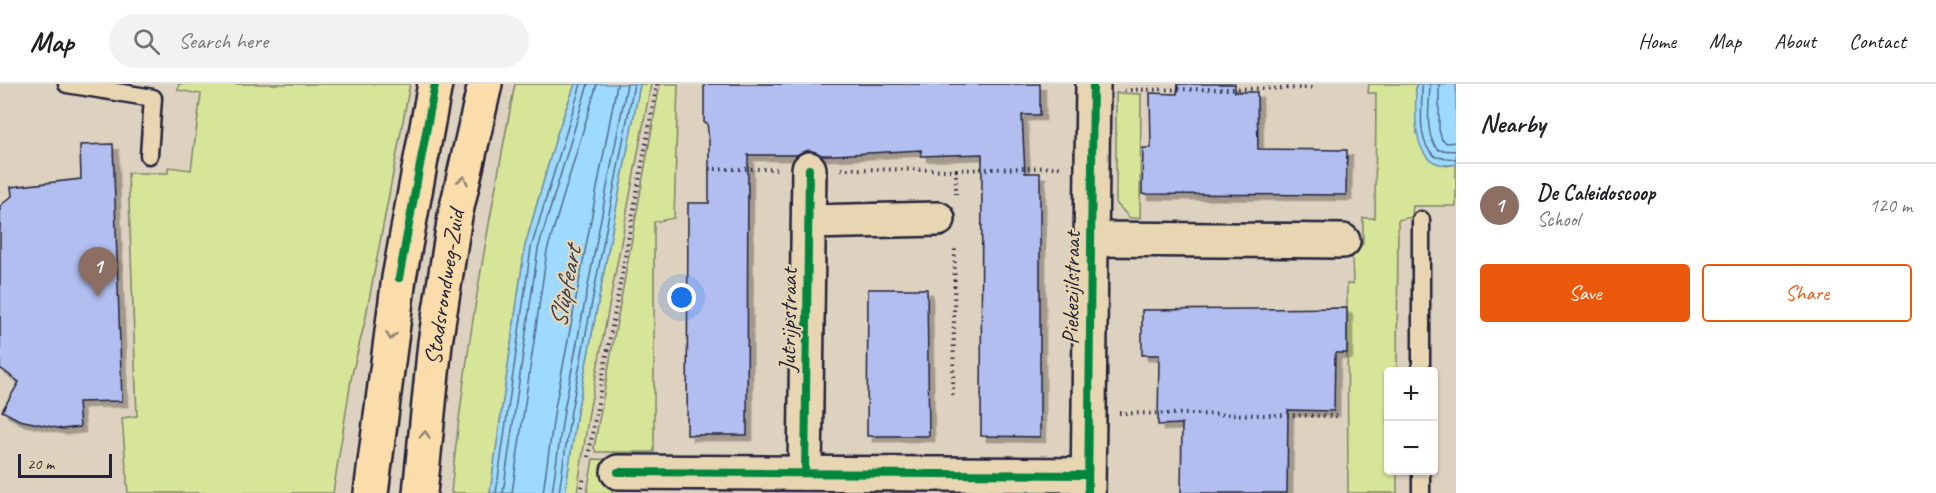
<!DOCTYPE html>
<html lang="en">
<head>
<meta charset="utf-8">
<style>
	:root { --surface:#fff; --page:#f2f2f2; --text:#202124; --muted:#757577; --line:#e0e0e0; --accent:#ea580c }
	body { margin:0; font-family:Caveat,sans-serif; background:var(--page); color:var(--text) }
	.controls { position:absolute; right:18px; bottom:18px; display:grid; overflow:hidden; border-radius:6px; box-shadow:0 2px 4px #0004 }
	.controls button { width:54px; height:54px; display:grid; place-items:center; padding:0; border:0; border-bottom:2px solid var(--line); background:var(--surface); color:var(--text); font:30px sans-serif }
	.scale { position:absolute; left:18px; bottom:15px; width:94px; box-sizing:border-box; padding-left:6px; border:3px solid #22223b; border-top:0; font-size:16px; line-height:21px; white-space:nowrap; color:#22223b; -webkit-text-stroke:4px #e8d6b3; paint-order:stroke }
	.you { position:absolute; left:682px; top:214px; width:21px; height:21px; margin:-15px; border:4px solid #fff; border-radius:50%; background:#1a73e8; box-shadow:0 0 0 9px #1a73e833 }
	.badge { display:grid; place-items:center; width:39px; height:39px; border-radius:50%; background:var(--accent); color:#fff; font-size:20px; font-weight:700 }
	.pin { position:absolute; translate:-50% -50px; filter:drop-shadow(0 2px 3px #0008) }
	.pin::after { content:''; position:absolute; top:32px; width:21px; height:18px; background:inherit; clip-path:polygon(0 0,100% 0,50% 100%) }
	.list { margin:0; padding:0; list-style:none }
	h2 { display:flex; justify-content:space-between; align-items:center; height:78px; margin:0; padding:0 24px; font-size:26px }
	h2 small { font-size:20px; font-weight:400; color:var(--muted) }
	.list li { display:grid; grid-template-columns:39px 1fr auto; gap:18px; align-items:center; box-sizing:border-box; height:84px; padding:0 24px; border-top:2px solid var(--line) }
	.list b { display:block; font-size:22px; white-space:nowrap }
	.list p { margin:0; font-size:20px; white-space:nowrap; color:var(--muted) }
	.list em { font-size:20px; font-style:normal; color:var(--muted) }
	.actions { display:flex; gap:12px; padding:18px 24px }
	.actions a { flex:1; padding:14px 0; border:2px solid var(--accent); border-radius:6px; text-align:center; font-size:21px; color:var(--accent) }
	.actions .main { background:var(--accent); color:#fff }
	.icon { flex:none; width:33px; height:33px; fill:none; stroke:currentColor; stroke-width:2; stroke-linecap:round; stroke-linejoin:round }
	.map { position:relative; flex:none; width:1456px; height:409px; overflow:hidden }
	header { display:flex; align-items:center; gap:36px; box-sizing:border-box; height:84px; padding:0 30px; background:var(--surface); border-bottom:2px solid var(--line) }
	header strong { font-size:28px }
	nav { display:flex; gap:33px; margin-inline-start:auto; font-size:21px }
	.search { width:420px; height:54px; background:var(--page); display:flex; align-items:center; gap:15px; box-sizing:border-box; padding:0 21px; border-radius:33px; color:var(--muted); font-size:22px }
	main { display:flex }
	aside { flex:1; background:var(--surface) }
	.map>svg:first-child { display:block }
	.green { fill:#d7e598; stroke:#7c846a; stroke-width:1.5 }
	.water { fill:#9ddafe; stroke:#6c90b0; stroke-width:1.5 }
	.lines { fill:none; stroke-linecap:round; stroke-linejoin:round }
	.shore { stroke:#536c89; stroke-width:1.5 }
	.building { fill:#b1beef; stroke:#22223b; stroke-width:1.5; filter:url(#shadow) }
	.service-casing { stroke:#22223b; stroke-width:21 }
	.minor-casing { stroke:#22223b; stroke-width:38 }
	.trunk-casing { stroke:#22223b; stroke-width:38 }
	.path { stroke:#22223b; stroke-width:4; stroke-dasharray:1.5 4.5; stroke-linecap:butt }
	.service { stroke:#e8d6b3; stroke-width:16 }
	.minor { stroke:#e8d6b3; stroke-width:33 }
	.trunk { stroke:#fbddab; stroke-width:33 }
	.cycleway-casing { stroke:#e8d6b3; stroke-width:11 }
	.cycleway { stroke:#00873e; stroke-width:8 }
	.oneway { stroke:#8e8073 }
	.labels { text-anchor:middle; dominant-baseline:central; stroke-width:4.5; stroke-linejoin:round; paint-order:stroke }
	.street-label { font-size:24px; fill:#22223b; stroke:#e8d6b3 }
	.water-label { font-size:26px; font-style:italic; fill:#343e58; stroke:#e8d6b3 }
</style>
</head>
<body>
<header>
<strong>Map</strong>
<div class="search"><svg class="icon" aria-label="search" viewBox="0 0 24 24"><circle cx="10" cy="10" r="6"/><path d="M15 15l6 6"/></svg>Search here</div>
<nav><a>Home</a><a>Map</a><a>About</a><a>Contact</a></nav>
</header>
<main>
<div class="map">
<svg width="1456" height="409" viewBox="0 0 1456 409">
	<defs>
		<filter id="shadow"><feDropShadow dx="5.5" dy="5.5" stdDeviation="0" flood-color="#0004"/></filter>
	</defs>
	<rect width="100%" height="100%" fill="#ddd1bf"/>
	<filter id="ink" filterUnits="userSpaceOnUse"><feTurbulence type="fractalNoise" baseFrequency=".0167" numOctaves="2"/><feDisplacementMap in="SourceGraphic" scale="12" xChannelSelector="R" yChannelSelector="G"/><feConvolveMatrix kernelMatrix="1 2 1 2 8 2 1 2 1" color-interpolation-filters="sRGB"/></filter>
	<g filter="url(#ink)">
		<!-- green -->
		<g class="green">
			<path d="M179,0h231l-45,237 -13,53 -19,119h-205l-6,-75 15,-2 -9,-243h40v-6l23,3 10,-76 -23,-4z"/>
			<path d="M515,0h60l-18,50 -32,112 -35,247h-39c13,-138 38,-273 64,-409z"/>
			<path d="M640,0h11l-62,328 -12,81h-12l12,-81z"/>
			<path d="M660,0h18l-4,134 -20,4v230h-58l-2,-4z"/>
			<path d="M1369,0h47l1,50 29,32 10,-2v42h-43l-1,11 -14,3 -1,151 -9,1v98l9,1v22h-49l-1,-209h6l-1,-32h4v-7l7,-1v-26h12l1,-125h-8z"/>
			<path d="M1116,9l25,1 -1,124h-10l-14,-15z"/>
			<path d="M593,375l21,1 -2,33h-25z"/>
		</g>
		<!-- water -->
		<g class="water">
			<path d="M575,0h65l-63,328 -12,81h-75l35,-247 32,-112z"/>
			<path d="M1416,0h40v80c-47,9 -40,-50 -40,-80z"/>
		</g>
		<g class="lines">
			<!-- shore -->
			<g class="shore">
				<path d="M1422,0c1,22 -7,59 14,73l20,2"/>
				<path d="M1430,0c0,19 -7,53 9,66l17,1"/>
				<path d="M1439,0v46l3,10 5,3 9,-1"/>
				<path d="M496,409l35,-245 50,-164"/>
				<path d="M503,409l35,-244 50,-165"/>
				<path d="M512,409l35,-242 50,-167"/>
				<path d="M543,409l12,-85 62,-324"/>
				<path d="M552,409l12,-83 63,-326"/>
				<path d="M559,409l12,-82 63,-327"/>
			</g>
		</g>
		<!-- building -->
		<g class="building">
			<path d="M704,0h336v31h-18l3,58h15v264l-59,-1 1,-282 -61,2v-6l-86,5h-14l-12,-5 -12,5h-49l-1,280h-60l1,-232h21v-62l-2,-18h-3z"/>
			<path d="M1178,0h57v8h22l1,57 89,1 -1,45 -204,-1 1,-46h8l-1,-55 27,1z"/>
			<path d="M113,60l9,257 -44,1 2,25 -18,2 -43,-9 -17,-9 17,-29 -19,-14v-162l12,-10 -1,-9 70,-8 -1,-34z"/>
			<path d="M868,205h59l2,147h-62z"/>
			<path d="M1347,224v45h-12l-1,58 -46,-1 -1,83h-106l1,-69 -24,1 1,-70h-17v-45z"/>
		</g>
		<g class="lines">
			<!-- service casing -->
			<g class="service-casing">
				<g id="service">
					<path d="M67,0l86,14 -4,57"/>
					<path d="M1421,288v-152"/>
					<path d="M1421,409v-23"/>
				</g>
			</g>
			<!-- minor casing -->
			<g class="minor-casing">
				<g id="minor">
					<path d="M809,138l129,-3"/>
					<path d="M1092,155l251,2"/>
					<path d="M618,388l469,3"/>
					<path d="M805,389l4,-304"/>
					<path d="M1088,409l5,-409"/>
				</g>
			</g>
			<!-- trunk casing -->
			<g class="trunk-casing">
				<g id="trunk">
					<path d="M371,409l28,-215 36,-194"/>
					<path id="s1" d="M420,409l15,-150 20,-127 30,-132"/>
				</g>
			</g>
			<!-- path -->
			<g class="path">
				<path d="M1124,6l191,-2"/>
				<path d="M709,85h67"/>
				<path d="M841,85l115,1v24"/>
				<path d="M956,86l104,-3"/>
				<path d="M953,311l2,-149"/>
				<path d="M1119,329l222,3"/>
				<path d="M588,373l69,-373"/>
				<path d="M581,409l3,-17"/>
			</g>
			<!-- service -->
			<use href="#service" class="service"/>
			<!-- minor -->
			<use href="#minor" class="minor"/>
			<!-- trunk -->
			<use href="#trunk" class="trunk"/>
			<!-- cycleway casing -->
			<g class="cycleway-casing">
				<g id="cycleway">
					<path d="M399,194l36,-194"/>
					<path d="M618,388l469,3"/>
					<path d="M805,389l4,-304"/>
					<path d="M1088,409l5,-409"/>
				</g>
			</g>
			<!-- cycleway -->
			<use href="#cycleway" class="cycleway"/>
		</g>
		<!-- one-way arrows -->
		<defs><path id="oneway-chevron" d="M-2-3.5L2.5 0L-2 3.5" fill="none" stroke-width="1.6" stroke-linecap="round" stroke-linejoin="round" transform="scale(1.5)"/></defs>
		<g class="oneway">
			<use href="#oneway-chevron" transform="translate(463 96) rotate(-77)"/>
			<use href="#oneway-chevron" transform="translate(391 252) rotate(98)"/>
			<use href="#oneway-chevron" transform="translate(425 351) rotate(-84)"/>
		</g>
	</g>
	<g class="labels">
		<!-- street labels -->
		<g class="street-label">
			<text stroke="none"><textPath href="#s1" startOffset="207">Stadsrondweg-Zuid</textPath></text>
			<text transform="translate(1071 204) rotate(-89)">Piekezijlstraat</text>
			<text transform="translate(788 236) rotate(-89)">Jutrijpstraat</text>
		</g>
		<!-- water labels -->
		<g class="water-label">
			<text transform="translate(565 203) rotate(-79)">Slûpfeart</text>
		</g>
	</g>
</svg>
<div class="controls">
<button>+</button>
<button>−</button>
</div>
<div class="scale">20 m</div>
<div class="you"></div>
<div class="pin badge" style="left:98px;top:213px;background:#8d6e63">1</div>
</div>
<aside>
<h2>Nearby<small></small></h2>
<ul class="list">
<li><span class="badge" style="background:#8d6e63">1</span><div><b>De Caleidoscoop</b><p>School</p></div><em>120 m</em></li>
</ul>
<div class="actions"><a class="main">Save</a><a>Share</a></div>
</aside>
</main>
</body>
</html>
